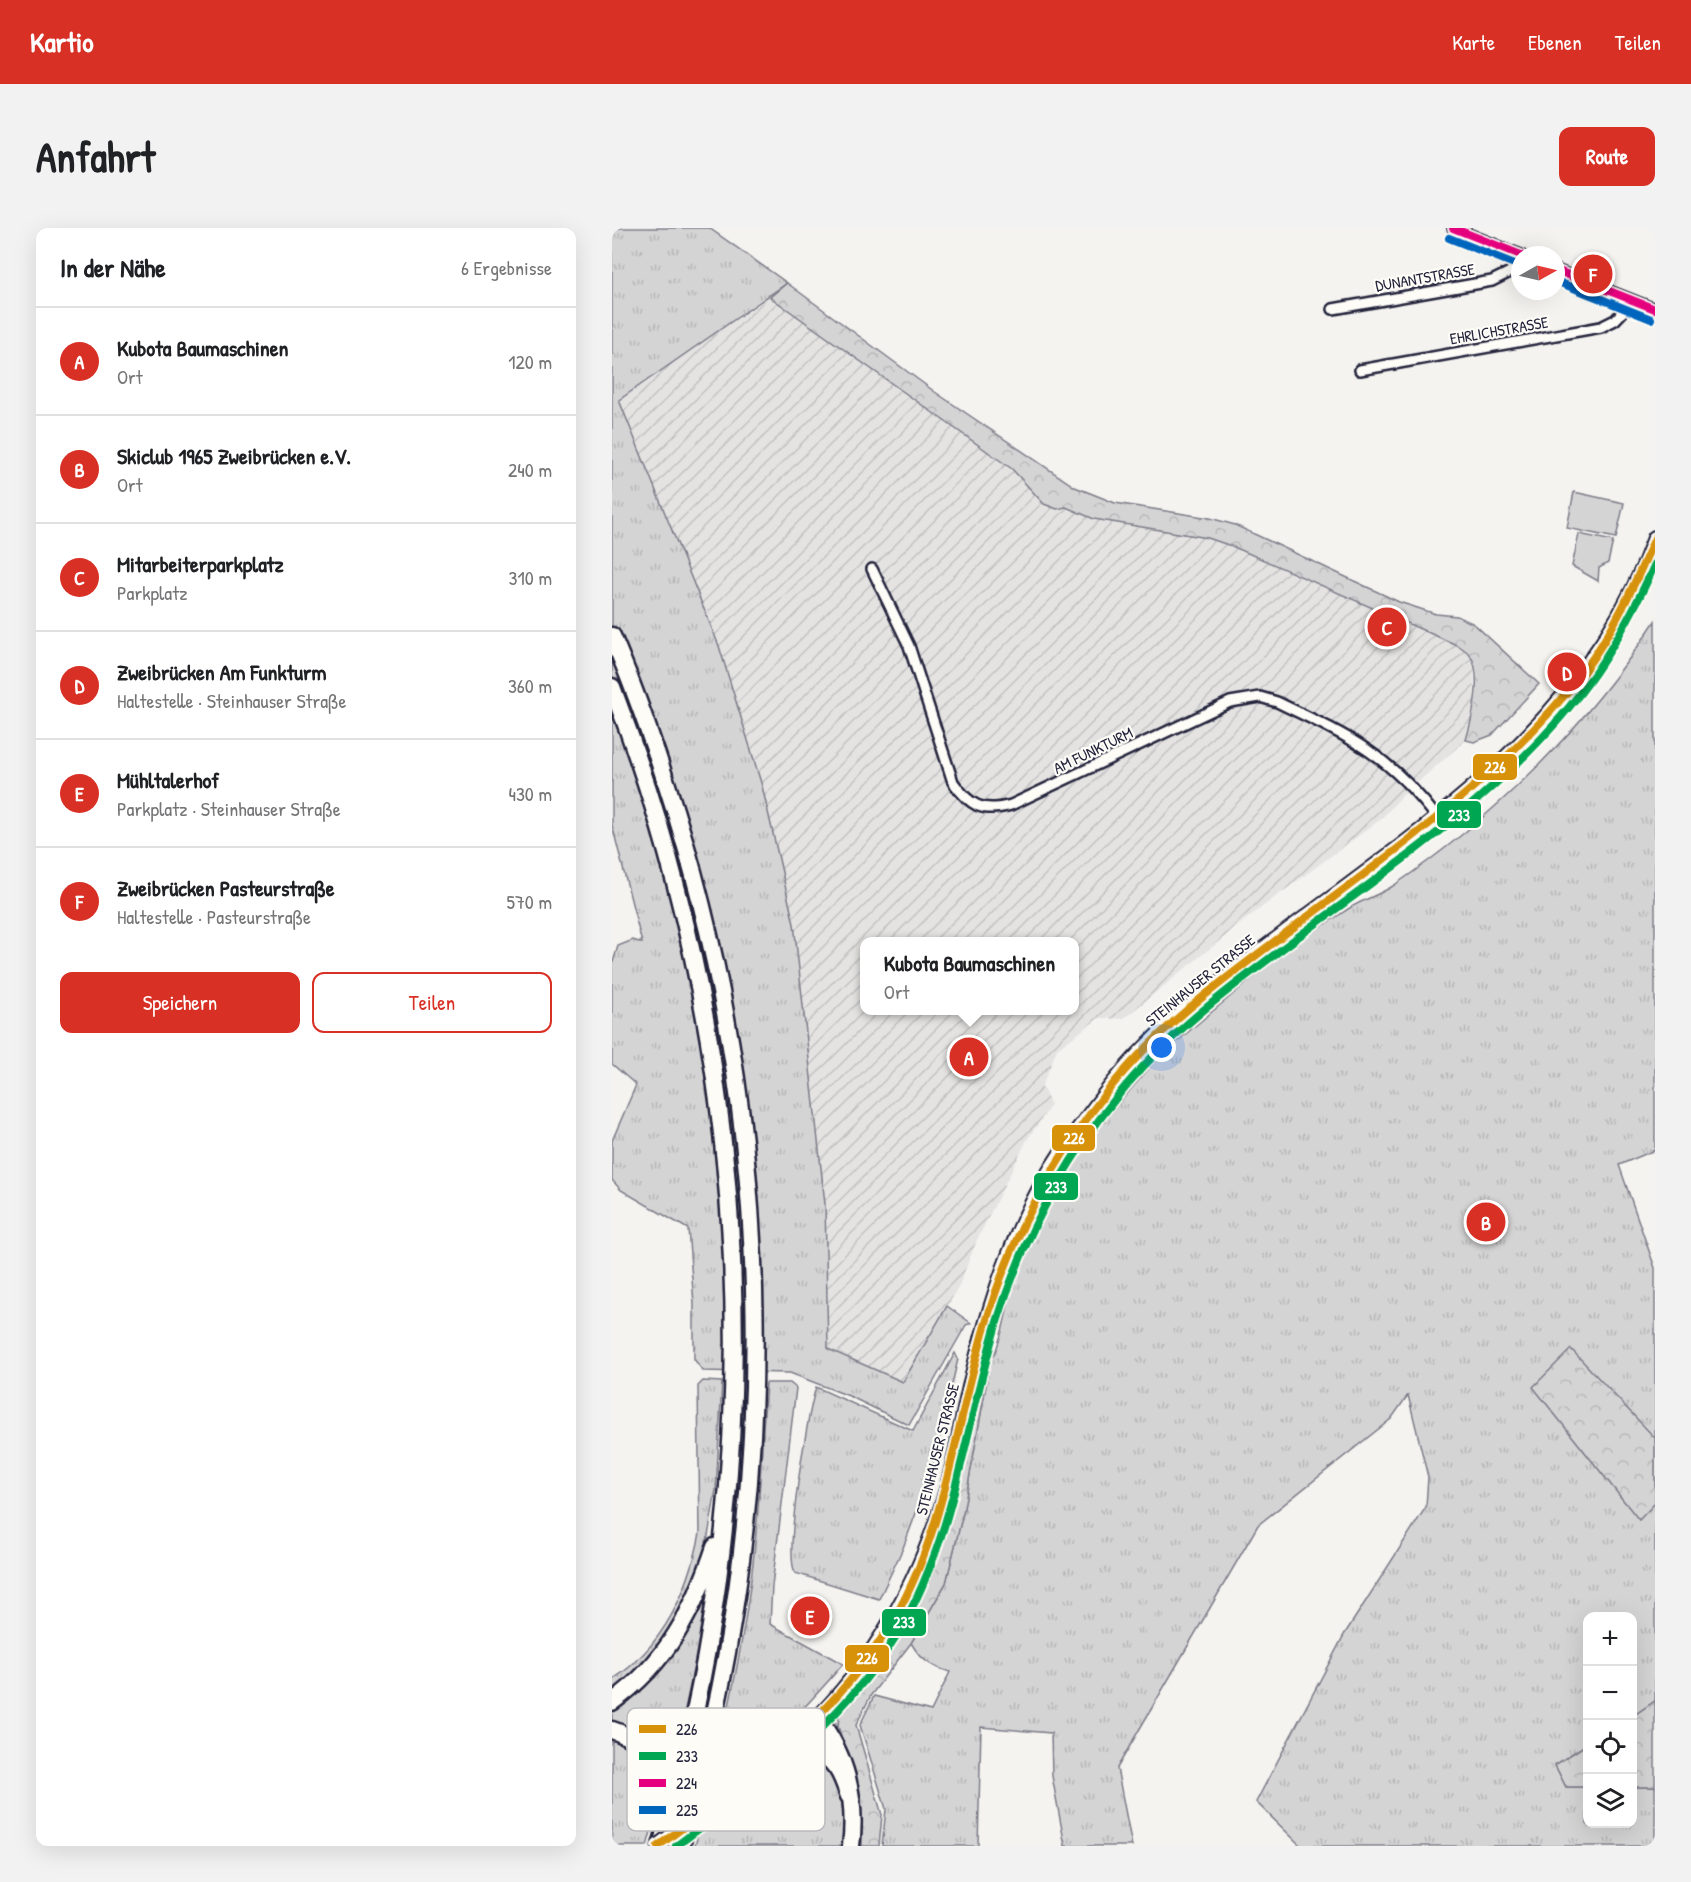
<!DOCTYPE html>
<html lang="de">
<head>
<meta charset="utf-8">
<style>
	:root { --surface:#fff; --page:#f2f2f2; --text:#202124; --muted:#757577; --line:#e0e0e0; --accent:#d93025 }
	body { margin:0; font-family:"Patrick Hand",sans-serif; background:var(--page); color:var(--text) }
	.controls { position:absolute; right:18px; bottom:18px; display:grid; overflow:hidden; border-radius:12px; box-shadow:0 6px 24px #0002 }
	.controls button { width:54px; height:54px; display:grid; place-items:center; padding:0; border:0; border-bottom:2px solid var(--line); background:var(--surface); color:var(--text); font:30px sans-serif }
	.compass { position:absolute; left:899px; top:18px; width:54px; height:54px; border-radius:50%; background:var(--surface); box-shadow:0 6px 24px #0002; rotate:82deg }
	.you { position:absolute; left:550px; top:820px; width:21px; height:21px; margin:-15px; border:4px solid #fff; border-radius:50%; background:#1a73e8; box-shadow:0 0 0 9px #1a73e833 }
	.badge { display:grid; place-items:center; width:39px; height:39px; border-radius:50%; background:var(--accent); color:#fff; font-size:20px; font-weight:700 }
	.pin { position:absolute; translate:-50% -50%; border:3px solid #fff; box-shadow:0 2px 6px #0006 }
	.popup { position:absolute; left:248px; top:709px; width:219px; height:78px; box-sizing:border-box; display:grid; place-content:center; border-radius:12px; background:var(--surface); filter:drop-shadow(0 2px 4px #0005); font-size:20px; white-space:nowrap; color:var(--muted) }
	.popup b { font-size:22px; color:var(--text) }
	.popup::after { content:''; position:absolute; left:50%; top:100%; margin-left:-12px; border:12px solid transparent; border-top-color:var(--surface) }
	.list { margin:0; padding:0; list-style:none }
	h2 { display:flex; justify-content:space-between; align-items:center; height:78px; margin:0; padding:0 24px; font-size:26px }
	h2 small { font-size:20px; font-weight:400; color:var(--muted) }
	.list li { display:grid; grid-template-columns:39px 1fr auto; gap:18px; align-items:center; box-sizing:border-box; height:108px; padding:0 24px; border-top:2px solid var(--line) }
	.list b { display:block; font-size:22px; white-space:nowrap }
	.list p { margin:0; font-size:20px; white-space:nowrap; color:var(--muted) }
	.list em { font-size:20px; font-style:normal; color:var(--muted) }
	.actions { display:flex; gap:12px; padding:18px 24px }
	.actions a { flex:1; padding:14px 0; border:2px solid var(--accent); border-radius:12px; text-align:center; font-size:21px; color:var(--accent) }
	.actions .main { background:var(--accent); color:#fff }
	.icon { flex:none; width:33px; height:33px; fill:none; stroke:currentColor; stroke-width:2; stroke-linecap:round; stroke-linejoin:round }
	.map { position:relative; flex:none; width:1043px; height:1618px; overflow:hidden; border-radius:12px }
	header { display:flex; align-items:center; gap:36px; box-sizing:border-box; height:84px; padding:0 30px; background:var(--accent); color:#fff }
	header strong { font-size:28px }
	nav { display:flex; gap:33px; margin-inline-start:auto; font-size:21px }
	.intro { display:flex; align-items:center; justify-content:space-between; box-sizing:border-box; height:144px; padding:0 36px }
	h1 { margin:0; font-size:42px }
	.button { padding:15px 27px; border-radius:12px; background:var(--accent); color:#fff; font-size:21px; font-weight:700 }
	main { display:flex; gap:36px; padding:0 36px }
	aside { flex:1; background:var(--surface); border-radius:12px; box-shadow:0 6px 24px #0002 }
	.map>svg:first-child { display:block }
	.industrial { fill:url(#industrial-furrows); fill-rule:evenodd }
	.grass { fill:url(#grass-tufts); stroke:#7c7b88; stroke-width:1.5 }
	.forest { fill:url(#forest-crowns); stroke:#7c7b88; stroke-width:1.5 }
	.park { fill:#d5d4d5; stroke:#7c7b88; stroke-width:1.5 }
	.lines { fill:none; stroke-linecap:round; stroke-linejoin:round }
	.street-casing { stroke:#22223b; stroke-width:14 }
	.secondary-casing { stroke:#22223b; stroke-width:18 }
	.highway-casing { stroke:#22223b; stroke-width:21 }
	.street { stroke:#fdfcf7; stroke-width:9 }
	.secondary { stroke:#fdfcf7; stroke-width:14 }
	.highway { stroke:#fdfcf7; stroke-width:16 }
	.secondary-bridge-casing { stroke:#22223b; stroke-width:18; stroke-linecap:butt }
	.secondary-bridge { stroke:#fdfcf7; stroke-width:14 }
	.bus-1-casing { stroke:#fdfcf7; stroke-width:12 }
	.bus-2-casing { stroke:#fdfcf7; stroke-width:12 }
	.bus-3-casing { stroke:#fdfcf7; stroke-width:12 }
	.bus-4-casing { stroke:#fdfcf7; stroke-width:12 }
	.bus-1 { stroke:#d79209; stroke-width:8 }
	.bus-2 { stroke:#00a651; stroke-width:8 }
	.bus-3 { stroke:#e5007d; stroke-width:8 }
	.bus-4 { stroke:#0065bd; stroke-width:8 }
	.labels { text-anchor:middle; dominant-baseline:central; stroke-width:4.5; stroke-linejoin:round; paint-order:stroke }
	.street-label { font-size:16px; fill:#22223b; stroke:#fdfcf7 }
	.key { fill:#fdfcf7; stroke:#bbbbbf; stroke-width:1.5 }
	.key-label { font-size:16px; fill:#22223b }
	.line-badge { stroke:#fdfcf7; stroke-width:2 }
	.badge-label { font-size:16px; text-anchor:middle; font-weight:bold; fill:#fff }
</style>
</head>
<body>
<header>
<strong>Kartio</strong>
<nav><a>Karte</a><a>Ebenen</a><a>Teilen</a></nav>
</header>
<div class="intro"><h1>Anfahrt</h1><a class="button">Route</a></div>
<main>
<aside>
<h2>In der Nähe<small>6 Ergebnisse</small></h2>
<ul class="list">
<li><span class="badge">A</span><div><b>Kubota Baumaschinen</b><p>Ort</p></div><em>120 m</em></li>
<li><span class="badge">B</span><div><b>Skiclub 1965 Zweibrücken e.V.</b><p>Ort</p></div><em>240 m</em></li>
<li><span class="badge">C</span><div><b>Mitarbeiterparkplatz</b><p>Parkplatz</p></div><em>310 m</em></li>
<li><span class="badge">D</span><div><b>Zweibrücken Am Funkturm</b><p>Haltestelle · Steinhauser Straße</p></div><em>360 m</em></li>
<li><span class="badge">E</span><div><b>Mühltalerhof</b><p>Parkplatz · Steinhauser Straße</p></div><em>430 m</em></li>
<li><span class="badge">F</span><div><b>Zweibrücken Pasteurstraße</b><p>Haltestelle · Pasteurstraße</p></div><em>570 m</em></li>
</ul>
<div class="actions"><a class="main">Speichern</a><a>Teilen</a></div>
</aside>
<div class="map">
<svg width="1043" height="1618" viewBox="0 0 1043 1618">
	<defs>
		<pattern id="industrial-furrows" width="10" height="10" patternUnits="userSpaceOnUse" patternTransform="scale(1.5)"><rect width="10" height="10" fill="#e4e3e2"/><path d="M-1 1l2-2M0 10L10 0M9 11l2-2" fill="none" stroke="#c3c2c3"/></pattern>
		<pattern id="grass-tufts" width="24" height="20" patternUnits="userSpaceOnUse" patternTransform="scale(1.5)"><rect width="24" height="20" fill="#d5d4d5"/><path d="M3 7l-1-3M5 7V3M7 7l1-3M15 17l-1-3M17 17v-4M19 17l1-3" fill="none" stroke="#b7b6b8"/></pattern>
		<pattern id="forest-crowns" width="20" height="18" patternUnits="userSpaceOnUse" patternTransform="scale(1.5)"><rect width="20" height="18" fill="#d5d4d5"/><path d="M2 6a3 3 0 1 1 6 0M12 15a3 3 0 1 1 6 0" fill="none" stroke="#b7b6b8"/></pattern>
	</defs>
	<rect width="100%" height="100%" fill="#f4f3ef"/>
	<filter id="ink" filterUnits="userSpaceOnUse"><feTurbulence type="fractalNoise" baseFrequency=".0167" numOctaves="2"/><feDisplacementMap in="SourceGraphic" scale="12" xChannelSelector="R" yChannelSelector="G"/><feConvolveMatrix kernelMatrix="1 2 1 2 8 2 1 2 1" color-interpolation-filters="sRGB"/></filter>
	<g filter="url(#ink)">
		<!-- industrial -->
		<path class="industrial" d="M158,69l242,172 32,35 13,5 9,-2 28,12 115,19 25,9 225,99 11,9 4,12v43l-8,30 -64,56 -21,23 -131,97 -127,103 -24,-1 -42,31 -15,37 9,19 -24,35 -50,100 -19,48 -55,95 -75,-34 -3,-145 -31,-280 -32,-138 -43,-140 -101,-247zM252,714h210v68h-210z"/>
		<!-- grass -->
		<g class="grass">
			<path d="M0,0h97l78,55 -168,117 100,246 43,140 32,138 31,280 3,145 75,33 44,-76 24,17 -5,2 -57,100 -60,-29 -59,-23 -87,-2 -9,-12v-55l-6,-75 -67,-39 -9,-10v-39l24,-56 -24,-21v-99l6,-19 15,-6 9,3 -30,-118z"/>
			<path d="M1043,393v529l-36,15 36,103v433l-22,15 -1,-100h-45v128l-32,21 11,22h21v37h45l1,-37h22v59h-354l-45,-44 88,-167 82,-128 2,-30 -20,-82 -17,24 -133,106 -141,243 15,78h-67l-13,-70 -1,-43 -70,-6 -3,119h-96l4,-37 -26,-84 14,-29 57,15 19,-39c-20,-6 -28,-11 -39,-29l35,-60 17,-70 27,-150c16,-30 17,-65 28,-98 25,-71 87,-148 137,-203 14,-15 31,-28 46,-41 47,-40 94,-79 147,-112 14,-9 31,-14 45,-23 103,-70 195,-161 262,-265z"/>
			<path d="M343,1125l3,6 -27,114 -28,75 -24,51 -84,-26c-11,-21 12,-157 21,-186l97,44z"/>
			<path d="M370,1136h3c-19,77 -26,158 -63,229 -23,45 -55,82 -83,125l-1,8c14,46 25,69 24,120h-3l-24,-125c17,-36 48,-64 68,-99 45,-79 60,-170 79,-258z"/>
			<path d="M91,1153l19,1 -6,108 -13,75 -40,81 -51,51v-17c51,-33 77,-89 88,-147l-2,-147z"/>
			<path d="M154,1155h24l6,5 -24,198 -2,38 73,40c-16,19 -106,119 -123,120l-9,37 14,-11v-6c15,-11 51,-40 66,-44 51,-13 55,52 52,86h-148c22,-81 41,-162 53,-245 11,-72 13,-146 18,-218z"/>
			<path d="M90,1374l2,3c-8,57 -20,113 -35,169l-3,2 -54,-49v-19z"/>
			<path d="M0,1507l14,5 29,34 1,40 -9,32h-35z"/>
		</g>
		<!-- forest -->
		<g class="forest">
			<path d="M175,55l148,109 140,95 40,16 95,15 25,7 164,77 37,12 21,2 17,8 65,60 -47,51 -18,7 -8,-2c6,-21 17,-66 4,-85 -2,-3 -8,-7 -11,-9l-225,-99 -26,-9 -114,-19 -28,-12 -9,2 -13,-5 -32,-35 -242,-172z"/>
			<path d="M959,1121l84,89v65l-16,17 -106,-133z"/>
			<path d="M377,1131v10l-26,144 -17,70 -35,60 -40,52 -15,30 26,90 -3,31h-17c1,-51 -10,-74 -24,-120l1,-8c28,-43 60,-80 83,-126 34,-66 45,-142 60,-215z"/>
			<path d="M1043,1473v86h-22v-71z"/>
			<path d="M975,1516v43h-21l-11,-22z"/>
		</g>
		<!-- park -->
		<g class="park">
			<path d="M962,264l50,11 -8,35 -49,-10z"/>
			<path d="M967,306l34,7 -5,22 -9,5 -1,13 -26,-15z"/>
		</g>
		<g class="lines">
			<!-- street casing -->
			<g class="street-casing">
				<g id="street">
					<path d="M841,0l68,27"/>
					<path d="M944,42l99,39"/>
					<path d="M721,81l159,-28 28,-14"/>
					<path d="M748,142l241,-43 14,-7 18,-19"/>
					<path d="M260,341l37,77 44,136c17,24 29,31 58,23l219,-103 30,-5 17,5c71,34 112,52 161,117"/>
				</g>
			</g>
			<!-- secondary casing -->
			<g class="secondary-casing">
				<path id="secondary" d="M106,1573c28,-21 57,-42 83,-66 65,-62 112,-140 140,-226 13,-38 19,-79 28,-118 21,-92 51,-186 109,-261 21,-28 42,-57 67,-82 32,-33 69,-61 106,-89 157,-122 334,-224 404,-421"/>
			</g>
			<!-- highway casing -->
			<g class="highway-casing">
				<g id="highway">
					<path d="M0,408c21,48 38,97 54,146 113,343 118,718 15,1064"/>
					<path d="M0,459c143,371 161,778 49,1159"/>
					<path d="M0,1474c55,-39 82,-92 103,-155"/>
					<path d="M0,1502c41,13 56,49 49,89"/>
					<path d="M162,1529l35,-3 20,5"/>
					<path d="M237,1568c-3,-8 -6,-18 -11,-26 -12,-18 -33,-27 -21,-52 29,36 40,82 34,128"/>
				</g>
			</g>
			<!-- street -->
			<use href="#street" class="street"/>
			<!-- secondary -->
			<use href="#secondary" class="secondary"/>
			<!-- highway -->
			<use href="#highway" class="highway"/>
			<!-- secondary-bridge casing -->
			<g class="secondary-bridge-casing">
				<path id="secondary-bridge" d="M46,1618l60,-45"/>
			</g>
			<!-- secondary-bridge -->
			<use href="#secondary-bridge" class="secondary-bridge"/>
			<!-- bus-1 casing -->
			<g class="bus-1-casing">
				<path id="bus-1" d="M46,1618c88,-65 181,-132 237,-229 51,-89 61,-194 90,-291 24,-84 67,-164 121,-233 51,-65 118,-114 184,-163 104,-79 213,-153 293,-258 31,-41 51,-87 72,-134"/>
			</g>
			<!-- bus-2 casing -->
			<g class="bus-2-casing">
				<path id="bus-2" d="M64,1618c86,-64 177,-131 230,-227 50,-92 60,-195 90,-294 25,-82 66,-160 120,-227 48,-61 112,-109 174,-155 105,-79 229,-160 305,-270 24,-35 43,-71 60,-109"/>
			</g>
			<!-- bus-3 casing -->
			<g class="bus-3-casing">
				<g id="bus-3">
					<path d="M841,0l68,27"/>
					<path d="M944,42l99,39"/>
				</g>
			</g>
			<!-- bus-4 casing -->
			<g class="bus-4-casing">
				<g id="bus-4">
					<path d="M837,10l68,27"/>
					<path d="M944,53l95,38"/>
				</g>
			</g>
			<!-- bus-1 -->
			<use href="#bus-1" class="bus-1"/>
			<!-- bus-2 -->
			<use href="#bus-2" class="bus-2"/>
			<!-- bus-3 -->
			<use href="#bus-3" class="bus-3"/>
			<!-- bus-4 -->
			<use href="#bus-4" class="bus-4"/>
		</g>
	</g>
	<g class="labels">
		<!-- street labels -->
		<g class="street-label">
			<text transform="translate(813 49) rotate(-10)">DUNANTSTRASSE</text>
			<text transform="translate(887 102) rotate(-10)">EHRLICHSTRASSE</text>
			<text transform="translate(481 522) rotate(-26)">AM FUNKTURM</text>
			<text transform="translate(588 752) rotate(-39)">STEINHAUSER STRASSE</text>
			<text transform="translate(325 1221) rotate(-76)">STEINHAUSER STRASSE</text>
		</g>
	</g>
	<!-- legend -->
	<rect x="15" y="1480" width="198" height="123" rx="9" class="key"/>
	<rect x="27" y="1497" width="27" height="8" fill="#d79209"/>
	<rect x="27" y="1524" width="27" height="8" fill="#00a651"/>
	<rect x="27" y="1551" width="27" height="8" fill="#e5007d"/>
	<rect x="27" y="1578" width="27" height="8" fill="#0065bd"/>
	<g class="key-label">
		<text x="64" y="1507">226</text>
		<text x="64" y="1534">233</text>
		<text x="64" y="1561">224</text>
		<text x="64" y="1588">225</text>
	</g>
	<g class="line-badge">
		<rect x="860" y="525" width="46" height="28" rx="6" fill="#d79209"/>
		<rect x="824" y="572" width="46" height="29" rx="6" fill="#00a651"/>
		<rect x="439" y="896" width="45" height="28" rx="6" fill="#d79209"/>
		<rect x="421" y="944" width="46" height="29" rx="6" fill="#00a651"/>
		<rect x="269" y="1380" width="46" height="29" rx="6" fill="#00a651"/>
		<rect x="232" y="1416" width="46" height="29" rx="6" fill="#d79209"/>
	</g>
	<g class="badge-label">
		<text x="883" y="545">226</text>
		<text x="847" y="593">233</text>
		<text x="462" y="916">226</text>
		<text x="444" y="965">233</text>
		<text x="292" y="1400">233</text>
		<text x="255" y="1436">226</text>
	</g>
</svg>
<div class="controls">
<button>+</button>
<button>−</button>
<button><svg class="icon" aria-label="locate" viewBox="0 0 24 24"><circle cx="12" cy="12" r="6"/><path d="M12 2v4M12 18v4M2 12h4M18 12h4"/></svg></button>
<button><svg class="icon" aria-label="layers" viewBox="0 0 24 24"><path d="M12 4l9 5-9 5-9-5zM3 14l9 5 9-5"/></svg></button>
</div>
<svg class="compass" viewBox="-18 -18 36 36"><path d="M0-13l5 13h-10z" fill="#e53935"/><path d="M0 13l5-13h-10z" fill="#757577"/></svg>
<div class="you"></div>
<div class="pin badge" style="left:357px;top:829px">A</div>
<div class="popup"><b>Kubota Baumaschinen</b>Ort</div>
<div class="pin badge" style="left:874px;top:994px">B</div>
<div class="pin badge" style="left:775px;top:399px">C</div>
<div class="pin badge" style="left:955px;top:444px">D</div>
<div class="pin badge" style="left:198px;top:1388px">E</div>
<div class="pin badge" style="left:981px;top:46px">F</div>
</div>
</main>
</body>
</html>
